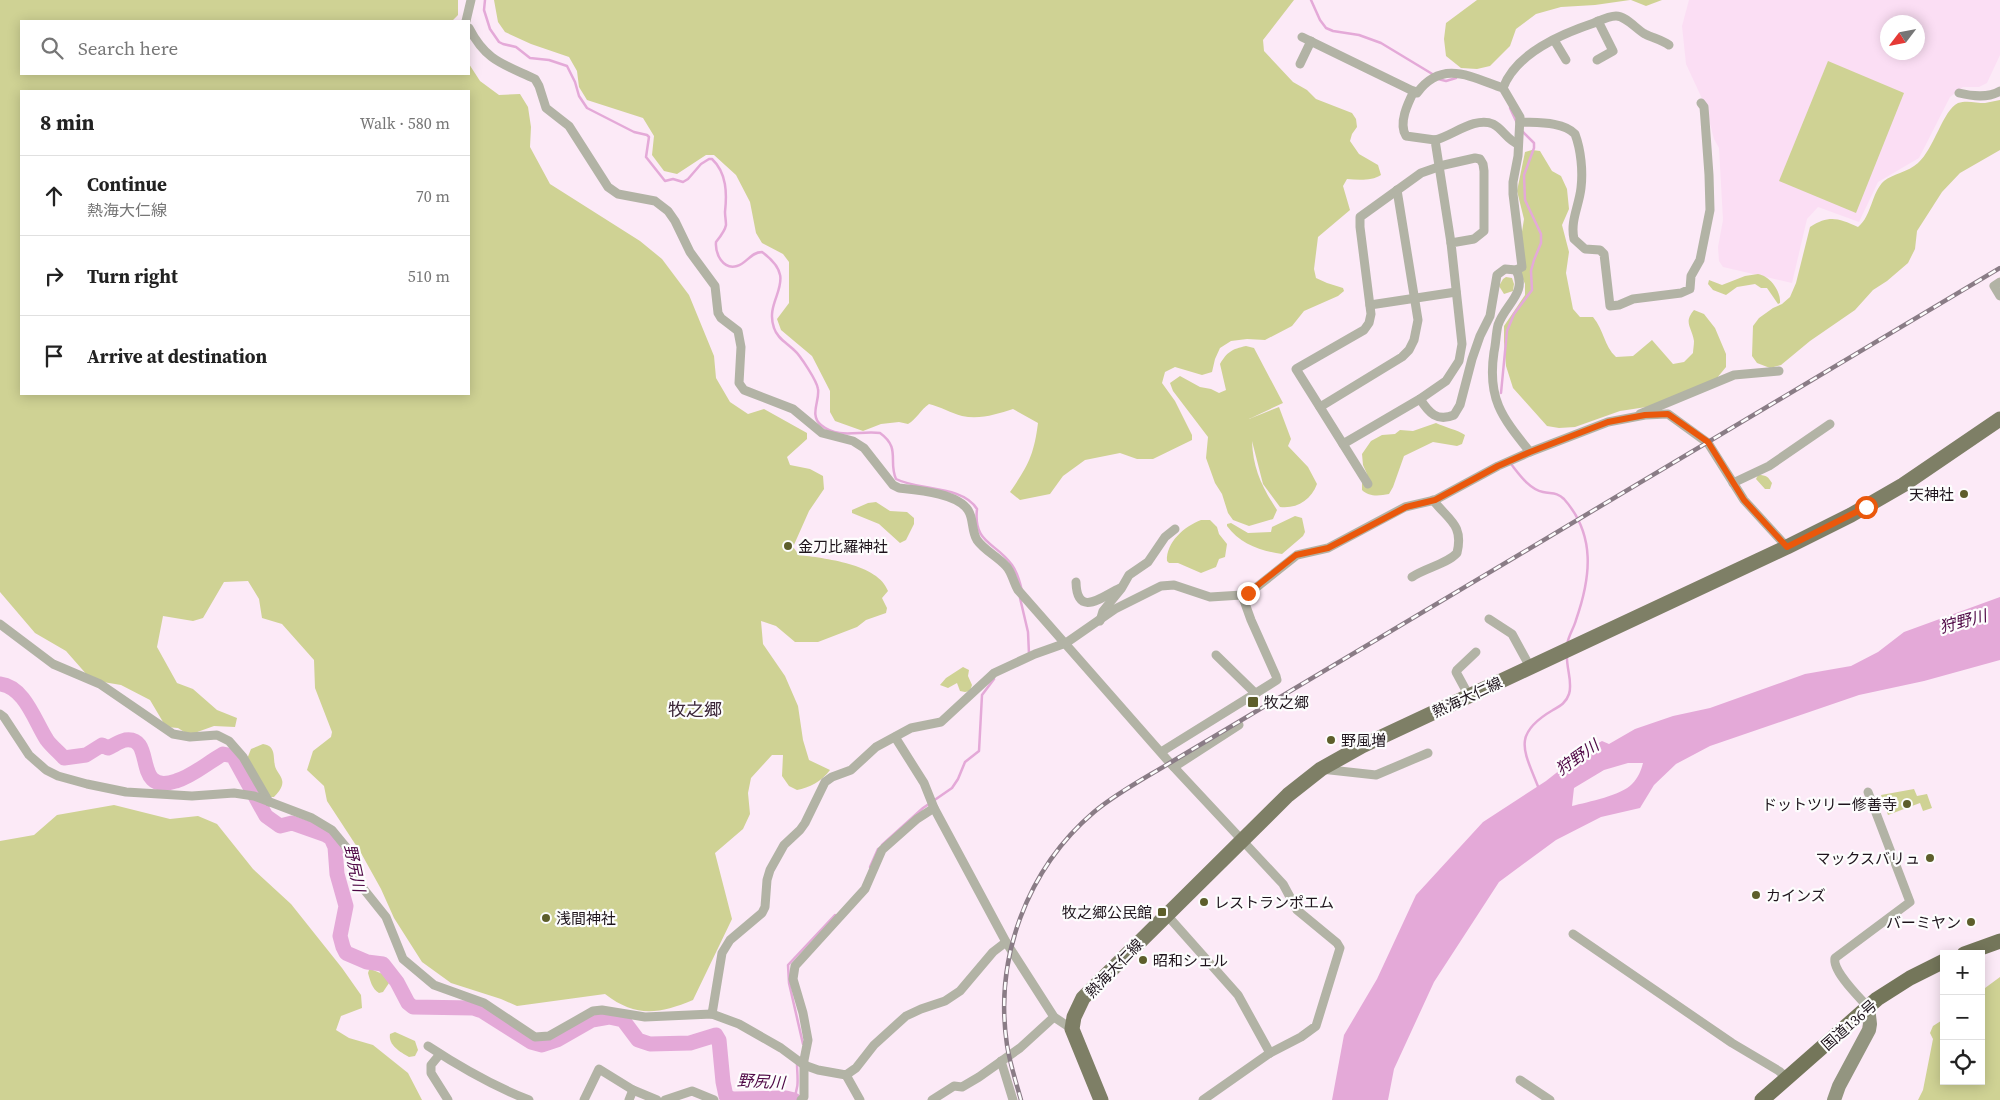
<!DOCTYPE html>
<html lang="en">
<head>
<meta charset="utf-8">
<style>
	:root { --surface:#fff; --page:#f2f2f2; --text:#222; --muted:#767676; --line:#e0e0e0 }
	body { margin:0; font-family:"Source Serif 4","Noto Sans JP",serif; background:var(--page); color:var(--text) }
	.controls { position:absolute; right:15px; bottom:15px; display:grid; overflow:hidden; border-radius:0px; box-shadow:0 2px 12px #0003 }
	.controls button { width:45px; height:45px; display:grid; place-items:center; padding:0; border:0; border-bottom:1px solid var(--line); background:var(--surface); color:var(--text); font:25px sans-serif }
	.compass { position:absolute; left:1880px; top:15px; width:45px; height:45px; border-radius:50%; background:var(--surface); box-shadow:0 2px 12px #0003; rotate:238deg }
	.stop { position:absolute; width:15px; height:15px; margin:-11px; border:4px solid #ea580c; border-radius:50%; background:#fff }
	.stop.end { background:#ea580c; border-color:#fff; box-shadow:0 1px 5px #0008 }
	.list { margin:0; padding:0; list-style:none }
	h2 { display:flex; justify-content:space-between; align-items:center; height:65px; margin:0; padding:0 20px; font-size:21px }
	h2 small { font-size:16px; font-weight:400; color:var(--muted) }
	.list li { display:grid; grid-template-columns:32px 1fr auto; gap:15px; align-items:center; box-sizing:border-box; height:80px; padding:0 20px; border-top:1px solid var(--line) }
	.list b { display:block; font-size:19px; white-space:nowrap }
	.list p { margin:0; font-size:16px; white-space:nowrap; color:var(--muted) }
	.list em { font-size:16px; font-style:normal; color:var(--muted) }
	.icon { flex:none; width:28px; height:28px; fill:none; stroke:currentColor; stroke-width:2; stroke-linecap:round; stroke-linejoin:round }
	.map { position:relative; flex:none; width:2000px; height:1100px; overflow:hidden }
	.search { position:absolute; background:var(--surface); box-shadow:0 2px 12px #0003; left:20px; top:20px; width:450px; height:55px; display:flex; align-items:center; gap:12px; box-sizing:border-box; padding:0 18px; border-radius:0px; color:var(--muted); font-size:19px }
	.panel { position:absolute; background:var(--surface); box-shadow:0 2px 12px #0003; left:20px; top:90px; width:450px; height:305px; border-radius:0px }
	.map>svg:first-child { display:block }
	.built { fill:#fbdef4; fill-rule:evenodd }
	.green { fill:#cfd294; fill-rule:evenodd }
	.water { fill:#e4a9d8; fill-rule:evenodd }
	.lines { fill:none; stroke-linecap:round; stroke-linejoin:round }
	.stream { stroke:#e4a9d8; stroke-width:2.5 }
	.river { stroke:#e4a9d8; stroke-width:15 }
	.minor { stroke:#b2b3a5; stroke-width:9 }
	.secondary { stroke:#939580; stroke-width:14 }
	.primary { stroke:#7e7f66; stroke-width:15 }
	.trunk { stroke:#74765a; stroke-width:15 }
	.rail-casing { stroke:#8a7c86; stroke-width:4.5 }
	.rail { stroke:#fdfdfd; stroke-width:2.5; stroke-dasharray:8; stroke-linecap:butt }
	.route { stroke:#ea580c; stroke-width:6 }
	.poi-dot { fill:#5d5e2b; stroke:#fdfdfd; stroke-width:2 }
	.labels { text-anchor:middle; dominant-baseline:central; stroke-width:4.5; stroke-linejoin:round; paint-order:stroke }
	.poi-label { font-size:15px; fill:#1e141c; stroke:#fdfdfd; text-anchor:start }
	.street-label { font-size:15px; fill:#1e141c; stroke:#fdfdfd }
	.water-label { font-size:16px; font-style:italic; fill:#4e0745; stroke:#fdfdfd }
	.quarter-label { font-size:18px; fill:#3b2537; stroke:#fdfdfd }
</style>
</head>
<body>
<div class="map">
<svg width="2000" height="1100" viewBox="0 0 2000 1100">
	<rect width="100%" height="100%" fill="#fceaf7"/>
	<!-- built -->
	<path class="built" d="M1689,0h311v55l-13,28 -8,4h-16l-13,10 -31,61 -41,24 -19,40 -41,-15 -11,12 -15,64 -69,-16 -4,-6 -1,-14 5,-27 -4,-72 -5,-9 -9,-34 -19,-41 -4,-38zM1888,22h30v30h-30z"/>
	<!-- green -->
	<g class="green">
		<path d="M0,0h458v15l-6,6h-431v53h448v-10l11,17 19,14 21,-1 8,13 3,20 -1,20 20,37 90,57 22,18 27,36 25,61 2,22 14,24 18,12 16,-5 43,24v6l-20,18 3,8 20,4 13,7 1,13 -15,22 -16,36 6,8c24,3 80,9 89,36l-6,7 5,10 -1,5 -20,7 -9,7 -39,15h-23l-19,-16 -15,-5 2,23 22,32 13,30 5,34 6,20 21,10c-8,11 -21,18 -33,20l-8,-4 -7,-10 1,-21h-11l-21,23 -3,15 2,21 -7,15 -28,24 17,66 -39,81c-34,14 -57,18 -88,-6l-88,12 -16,-7 -50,-16 -29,-21 -28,-44 -13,-29 -20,-36 -34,-52 -3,-15 -17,-16 6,-19 18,-14 1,-5 -17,-44 -1,-28 -32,-36 -20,-6 -3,-19 -11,-18 -24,1 -21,36 -10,3 -30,-5 -6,31 20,36 16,6 24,21 20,8 -2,9 -21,-1 -25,9 -11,-7 -12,-1 -16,-27 -29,-15 -24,-4 -9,-5 -22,-25 -31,-18 -35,-41zM21,91h448v303h-448z"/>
		<path d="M494,0h800l-31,40 1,11 29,31 14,8 9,9 36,14 4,6 1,8 -5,7 -2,7 9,13 19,11 3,10c-9,6 -23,5 -34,4l-4,7 7,24 -32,27 -4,32 2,9 11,5 16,5 1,3 -6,5 -34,15 -12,15 -27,14 -18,-1 -16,2 -11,7 -5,11 -3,13 -10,3 -27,-8 -10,5 -3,11 13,18 17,34v5l-39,19h-16l-17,-6 -35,7 -22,16 -13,18 -30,6 -10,-8c18,-26 24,-37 28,-69l-25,-14c-16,5 -33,11 -51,7 -11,-3 -21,-9 -33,-12 -9,6 -12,15 -21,20l-9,-2 -18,2 -18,7 -28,-10 -5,-9v-21l-18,-35 -31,-26 -4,-11 12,-16v-41l-6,-8 -21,-11 -6,-10 -6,-31 -14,-27 -22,-20h-8l-29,19 -13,-3 -12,-16 2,-19 -11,-18 -56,-18 -8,-13 -2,-16 -8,-14 -38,-13 -26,-12 -7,-10z"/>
		<path d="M1477,0h153l-35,5 -34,2 -25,7 -20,15 -6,17 -20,20 -13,3 -16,-1 -15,-12 -2,-17 2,-16z"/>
		<path d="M1631,0h31l-16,6z"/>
		<path d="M1828,61l76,32 -48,120 -77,-32z"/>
		<path d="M2000,100v50l-40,23 -18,19 -25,39 -2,18 -7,14 -21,18 -14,9 -18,20 -45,31 -29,24 -11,3 -13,-5 -5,-7 1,-30 6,-8 14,-10 9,-4 8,-7 6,-14 14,-56c19,-12 28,-9 48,0 14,-11 13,-34 26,-46 9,-7 24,-9 34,-18 16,-14 25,-53 40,-60 9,-3 18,0 27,0 5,-1 10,-2 15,-3z"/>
		<path d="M1532,150l8,1 12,20 9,5 6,13 2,20 -7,16 7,27 -3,21 7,36 7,8h13c11,13 11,29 23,40l17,-1 19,-16 21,24 11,-2 9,-9c0,-3 1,-8 1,-12 -2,-14 -11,-18 0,-31l10,4 11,14 11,26v13l-9,11 -64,28 -33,5 -45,16 -16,1 -12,-2 -34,-38 -7,-22 -2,-24v-16l21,-31v-11l-5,-12 1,-34 3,-19 -7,-28 8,-39z"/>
		<path d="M1758,274c12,2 23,17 22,29l-2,1 -11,-16h-6l-6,-4 -18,3 -11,8 -13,-5 -5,-6 1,-4 13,5 23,-9z"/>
		<path d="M1506,277l6,1 2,6 -1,7 -9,3 -5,-8 4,-7z"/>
		<path d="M1246,346l8,2 29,55 -34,16 30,-12 12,32 -3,7 20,21 9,17c-6,16 -20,25 -37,23l-17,-23 -11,-43c1,28 10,46 25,69l-4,9 -24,7 -16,-6 -5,-7 -6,-19 -7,-11 -9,-25 2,-21 -35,-46 -3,-8 10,-7 20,11 11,2 8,4 7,-3 -6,-26c7,-12 12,-15 26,-18z"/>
		<path d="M1436,423c8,4 22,7 29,12l-3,9 -5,2 -24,-4 -29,14 -11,31 -4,7c-10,2 -20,3 -27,-4v-8l5,-8 -4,-9 -1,-11 9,-13 11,-6 13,-1 5,-4 13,1z"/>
		<path d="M1758,475c9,0 10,2 14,8l-2,6h-5l-9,-10z"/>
		<path d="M876,502l14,9 17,1 7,6v6l-8,16 -6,3 -21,-19 -27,-11v-3l16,-7z"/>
		<path d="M1295,516l7,2 3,14 -2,4 -21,18c-21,-3 -42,-10 -55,-28v-2l4,-1 17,10 23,-1 1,-5z"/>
		<path d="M1201,520h9l7,7 2,7 8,10 -2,13 -6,2 -3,8 -15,6 -23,-10h-9l-2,-2c-1,-19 18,-35 34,-41z"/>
		<path d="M963,667l6,3 -1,6 4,9 -2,6 -5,1 -5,-1 -3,-8 -9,5 -8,-3 6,-7z"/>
		<path d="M263,744c13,2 10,12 12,22 1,5 6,9 7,14 2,6 -4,13 -8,17h-4l-23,-38 4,-10z"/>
		<path d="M1914,789l3,7 10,-2 5,14 -9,3 -3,-8 -32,12 -7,-20z"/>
		<path d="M114,805l56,14 28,-3 19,8 36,45 38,35 51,64 19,27 1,13 -21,8 -5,14 13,8 24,7 35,28 14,27h-422v-259l34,-6 23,-20z"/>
		<path d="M369,970h4l12,5 4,8 -6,9 -4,1c-7,-4 -9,-13 -11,-20z"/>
		<path d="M2000,977v123h-82l5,-10 10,-51 -3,-6 3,-7 11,-7v62h37v-90z"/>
		<path d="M395,1032l20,9 3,9 -3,6 -6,1c-9,-5 -21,-12 -19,-23z"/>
	</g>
	<!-- water -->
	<path class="water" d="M2000,597v63l-76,21 -65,14 -149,51 -34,18 -22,21 -14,23 -39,9 -45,23 -57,42 -65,100 -40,87 -6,31h-56l12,-65 33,-56 39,-84 67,-73 63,-41 38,-30 18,-10 7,3 26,-15 38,-13 37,-8 95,-34 46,-8 27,-14 26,-20zM1628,763h15c-2,8 -5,15 -11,21 -10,11 -44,18 -60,22l2,-18 30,-18z"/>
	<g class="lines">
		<!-- stream -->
		<g class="stream">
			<path d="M485,0l-1,10 6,19 9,13 4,2 13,3 14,11 19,2 18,6 8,16 4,14 8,12 47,24 13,3 2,2 -3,20 19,24 8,-2 10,3 5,-3 13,-15 8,-5h3c15,14 15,35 13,53 0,4 1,9 1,13 -1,6 -6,12 -10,17 -1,12 7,28 21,24 10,-3 14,-14 25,-14 40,29 1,45 12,76 3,10 13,15 20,22 6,5 23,31 24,39 2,12 -9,26 3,36 18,15 39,5 59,8 21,15 8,28 16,46 23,12 66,6 81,30 -4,35 19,33 35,56 5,7 8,17 10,26"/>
			<path d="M1311,0l9,20 6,8 7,3 26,4 22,8 53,32"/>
			<path d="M1438,79l8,2 10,-3"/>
			<path d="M1510,108l7,15"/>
			<path d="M1501,393l6,-62 7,-17 18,-24 -1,-19 3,-11 7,-17v-9l-16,-34 -1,-25 10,-27v-5l-11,-11"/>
			<path d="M1511,464c8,10 18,25 32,28 8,2 14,0 21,7 32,36 27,78 12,121 -2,8 -8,16 -9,25"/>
			<path d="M1020,598l8,34 1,22"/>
			<path d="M1539,789c-14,-37 -29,-54 14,-79 7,-4 13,-7 16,-16 4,-12 -3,-26 -2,-39"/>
			<path d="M882,845l41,-37 29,-20 6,-9 7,-17 14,-11 3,-56 12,-16"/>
			<path d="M870,867l8,-18"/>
			<path d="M803,1044l-14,-61 -1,-18 47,-50"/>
			<path d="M793,1099c7,-12 4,-23 4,-36"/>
		</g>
		<!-- river -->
		<path class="river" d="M0,684c25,3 35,38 47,56 5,7 12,12 17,18l22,-3 16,-10 6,3c5,-2 12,-7 17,-8 32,-5 6,56 51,41 17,-5 31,-18 47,-27l10,2 33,60 14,10 12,-3 34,12 5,3 4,9 2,27 9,32 -6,30 3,11 3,6 21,9 16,2 14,18 11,21 5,4 60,1 9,3 49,31 11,3 15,-5 35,-20 17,-3 14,3 15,20 12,4 40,-1 26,-8 3,5 4,42 3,14 6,3 54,-1 8,2"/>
		<!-- minor -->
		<g class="minor">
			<path d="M466,21l5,-21"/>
			<path d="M469,28c17,33 34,36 66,51l4,7 7,22 23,18 39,61 10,7 37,7 13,10 7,10 15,31 25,34 3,27 3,5 17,13 3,16 -2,36 5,7 49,19 29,24 31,8 11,7 29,37 6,3c18,2 58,5 69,22 6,9 3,20 9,30 8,11 20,16 29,26 6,6 7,16 12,24l152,173 113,121 14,26 40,33 3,5 -24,78 -15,11 -31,16 -67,47"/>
			<path d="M1302,37l115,56c25,-34 54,-16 86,-5l17,29 -2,39 -5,26v12l9,73 -6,3 -11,-1 -8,6 -7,41 -10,20 -8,23 -12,46 -6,10c-17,7 -25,-2 -34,-16"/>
			<path d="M1554,40l12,20"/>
			<path d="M1597,60l16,-9 -15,-30"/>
			<path d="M1300,64l11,-23"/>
			<path d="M1503,88c13,-35 58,-54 91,-65 7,-3 15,-7 22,-7 10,0 20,13 29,18 8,4 17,6 24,11"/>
			<path d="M1414,91c-6,12 -16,32 -8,45l29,4 16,103"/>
			<path d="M1959,93c12,3 30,5 41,-2"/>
			<path d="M1520,122c16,1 43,-1 55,12 6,16 8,37 6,54 -2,18 -11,33 -7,51l11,10 15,1 4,4 6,52 9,-1 14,-6 48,-6 9,-4 1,-13 9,-16 10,-50 -1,-35 -4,-55 -1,-13 -3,-4"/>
			<path d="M1435,140c17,-4 40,-24 58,-16 10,5 14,16 25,20"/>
			<path d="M1475,158l5,1 3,5 1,7v60l-10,8 -23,4 11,101 -3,17 -13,20 -26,18 -77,45 -47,-75 68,-39 5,-7 2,-9 -11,-87v-10l61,-44 23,-8z"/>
			<path d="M1516,270c12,23 -11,34 -18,55 -2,8 -2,18 -4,27 -7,47 8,65 36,100"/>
			<path d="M2000,282l-6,4 6,10"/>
			<path d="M1370,305l86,-13"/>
			<path d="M1320,407l82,-50 7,-7 5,-10 4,-20 -21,-130"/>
			<path d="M1640,414l94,-39 45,-4"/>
			<path d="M1343,444l25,40"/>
			<path d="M1733,483l36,-17 61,-42"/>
			<path d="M1412,577c13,-9 35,-13 45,-24 7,-29 -9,-33 -24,-53"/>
			<path d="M1076,582c1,37 27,14 44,6"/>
			<path d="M1489,619l23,15 18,33"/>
			<path d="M1100,621l3,-10 18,-22 8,-14 19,-13 17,-25 10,-8"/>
			<path d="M0,624l53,40 47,20 73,50 17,3 27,-2 12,6 14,16 26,45"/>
			<path d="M1216,655l40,39"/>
			<path d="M1469,696l-13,-24 1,-2 19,-18"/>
			<path d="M0,714l4,3 25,38 17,15 12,6 29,8 39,8 66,4 42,-3 20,3 58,22 20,12 14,17 16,40 24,30 17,42 31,26 50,18 51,34 14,-1 44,-25 9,-1 43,7 67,-3 27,10 42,24 23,17 14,5 28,5 10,-7 18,-23 32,-29 15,-7 24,-8 15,-10 33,-39 13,-10"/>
			<path d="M895,737l29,46 10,25 72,134 48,75 18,12"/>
			<path d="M1161,752l116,-72 -1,-4 -25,-56 -9,-25"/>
			<path d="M1174,767l65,-42"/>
			<path d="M1321,769l55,6 52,-22"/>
			<path d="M1868,792l42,110 -75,56c-3,13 24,39 33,49"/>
			<path d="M1166,914l72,81 32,58"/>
			<path d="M1573,934l159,109 47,28 8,7"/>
			<path d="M712,1014l10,-61 8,-13 32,-27 3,-6 2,-27 3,-10 14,-25 16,-15 5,-7 20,-41 7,-5 19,-7 25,-23 35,-19 30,-6 53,-49 41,-19 31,-11 49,-34 46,-23 13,-1 36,12 32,-2 11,-5 44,-35 31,-7 77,-41 30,-7 63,-34 32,-14 78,-30 37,-7 23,-1 40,29 36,57 43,47"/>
			<path d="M428,1046c32,21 65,40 101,54"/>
			<path d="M440,1054l-9,11v8l17,27"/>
			<path d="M1001,1061l12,39"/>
			<path d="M846,1075l14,25"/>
			<path d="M1520,1080l30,20"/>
			<path d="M584,1100l15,-31 34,21 24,10"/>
			<path d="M629,1100l4,-10"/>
			<path d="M665,1100l27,-9 22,9"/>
			<path d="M801,1100l3,-3v-37l4,-20 -5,-27 -10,-34 2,-13 70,-77 17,-39 35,-31 17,-11"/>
			<path d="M932,1100l22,-14 8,1 17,-10 41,-29 34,-31"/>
		</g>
		<!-- secondary -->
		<path class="secondary" d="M1834,1100l5,-14 30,-56 1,-6 -2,-17"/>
		<!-- primary -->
		<path class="primary" d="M1101,1100l-29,-71 2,-12 9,-19 205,-203 33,-26 41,-23 425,-199 64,-32 52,-30 97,-66"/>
		<!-- trunk -->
		<g class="trunk">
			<path d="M1964,954l36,-13"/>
			<path d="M1762,1100l115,-101 33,-21 34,-17"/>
		</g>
		<!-- rail casing -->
		<g class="rail-casing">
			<path id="rail" d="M1021,1100c-5,-18 -11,-36 -14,-55 -13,-87 20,-176 87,-233 24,-20 53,-35 79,-51l827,-493"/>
		</g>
		<!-- rail -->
		<use href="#rail" class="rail"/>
	</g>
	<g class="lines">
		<!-- route -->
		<path class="route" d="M1248,593l48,-38 32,-7 78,-41 29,-7 63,-34 32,-14 78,-30 37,-7 23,-1 40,28 36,58 43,47 79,-40"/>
	</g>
	<!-- markers -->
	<g class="poi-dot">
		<circle cx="1964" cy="494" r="5"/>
		<circle cx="788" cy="546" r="5"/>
		<rect x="1247" y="696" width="12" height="12" rx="2.5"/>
		<circle cx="1331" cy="740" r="5"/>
		<circle cx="1907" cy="804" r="5"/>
		<circle cx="1930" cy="858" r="5"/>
		<circle cx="1756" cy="895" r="5"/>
		<circle cx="1204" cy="902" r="5"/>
		<rect x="1157" y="907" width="10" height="10" rx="2.5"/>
		<circle cx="546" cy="918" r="5"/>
		<circle cx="1971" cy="922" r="5"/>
		<circle cx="1143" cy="960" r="5"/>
	</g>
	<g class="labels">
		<!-- poi labels -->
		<g class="poi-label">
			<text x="1954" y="494" text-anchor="end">天神社</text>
			<text x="798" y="546">金刀比羅神社</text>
			<text x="1264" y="702">牧之郷</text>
			<text x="1341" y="740">野風増</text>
			<text x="1897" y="804" text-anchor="end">ドットツリー修善寺</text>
			<text x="1920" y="858" text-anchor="end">マックスバリュ</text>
			<text x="1766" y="895">カインズ</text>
			<text x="1214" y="902">レストランポエム</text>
			<text x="1152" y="912" text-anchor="end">牧之郷公民館</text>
			<text x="556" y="918">浅間神社</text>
			<text x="1961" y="922" text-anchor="end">バーミヤン</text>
			<text x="1153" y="960">昭和シェル</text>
		</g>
		<!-- street labels -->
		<g class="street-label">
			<text transform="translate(1467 697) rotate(-25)">熱海大仁線</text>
			<text transform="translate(1114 968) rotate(-46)">熱海大仁線</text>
			<text transform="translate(1849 1025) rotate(-41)">国道136号</text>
		</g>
		<!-- water labels -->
		<g class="water-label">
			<text transform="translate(1963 621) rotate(-15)">狩野川</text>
			<text transform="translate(1577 757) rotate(-35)">狩野川</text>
			<text transform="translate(355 868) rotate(78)">野尻川</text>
			<text transform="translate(761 1081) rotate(3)">野尻川</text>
		</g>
		<!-- quarter labels -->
		<g class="quarter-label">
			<text x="695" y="709">牧之郷</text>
		</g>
	</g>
</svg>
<div class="controls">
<button>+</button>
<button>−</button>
<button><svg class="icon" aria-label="locate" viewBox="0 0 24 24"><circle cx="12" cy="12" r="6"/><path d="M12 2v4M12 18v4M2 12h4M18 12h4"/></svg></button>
</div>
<svg class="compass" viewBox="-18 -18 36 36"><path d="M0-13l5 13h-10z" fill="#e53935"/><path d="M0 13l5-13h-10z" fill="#767676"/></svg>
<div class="stop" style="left:1866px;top:507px"></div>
<div class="stop end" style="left:1248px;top:593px"></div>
<div class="search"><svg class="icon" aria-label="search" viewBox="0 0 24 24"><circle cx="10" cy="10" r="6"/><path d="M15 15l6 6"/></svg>Search here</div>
<section class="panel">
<h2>8 min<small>Walk · 580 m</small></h2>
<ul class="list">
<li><svg class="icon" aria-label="ahead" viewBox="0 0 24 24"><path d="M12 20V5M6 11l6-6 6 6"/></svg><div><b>Continue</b><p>熱海大仁線</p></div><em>70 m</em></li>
<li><svg class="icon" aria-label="right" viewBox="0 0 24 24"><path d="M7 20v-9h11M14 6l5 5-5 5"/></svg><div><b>Turn right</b></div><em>510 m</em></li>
<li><svg class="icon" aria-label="arrive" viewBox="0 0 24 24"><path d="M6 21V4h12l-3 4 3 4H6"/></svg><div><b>Arrive at destination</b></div></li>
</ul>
</section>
</div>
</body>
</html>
